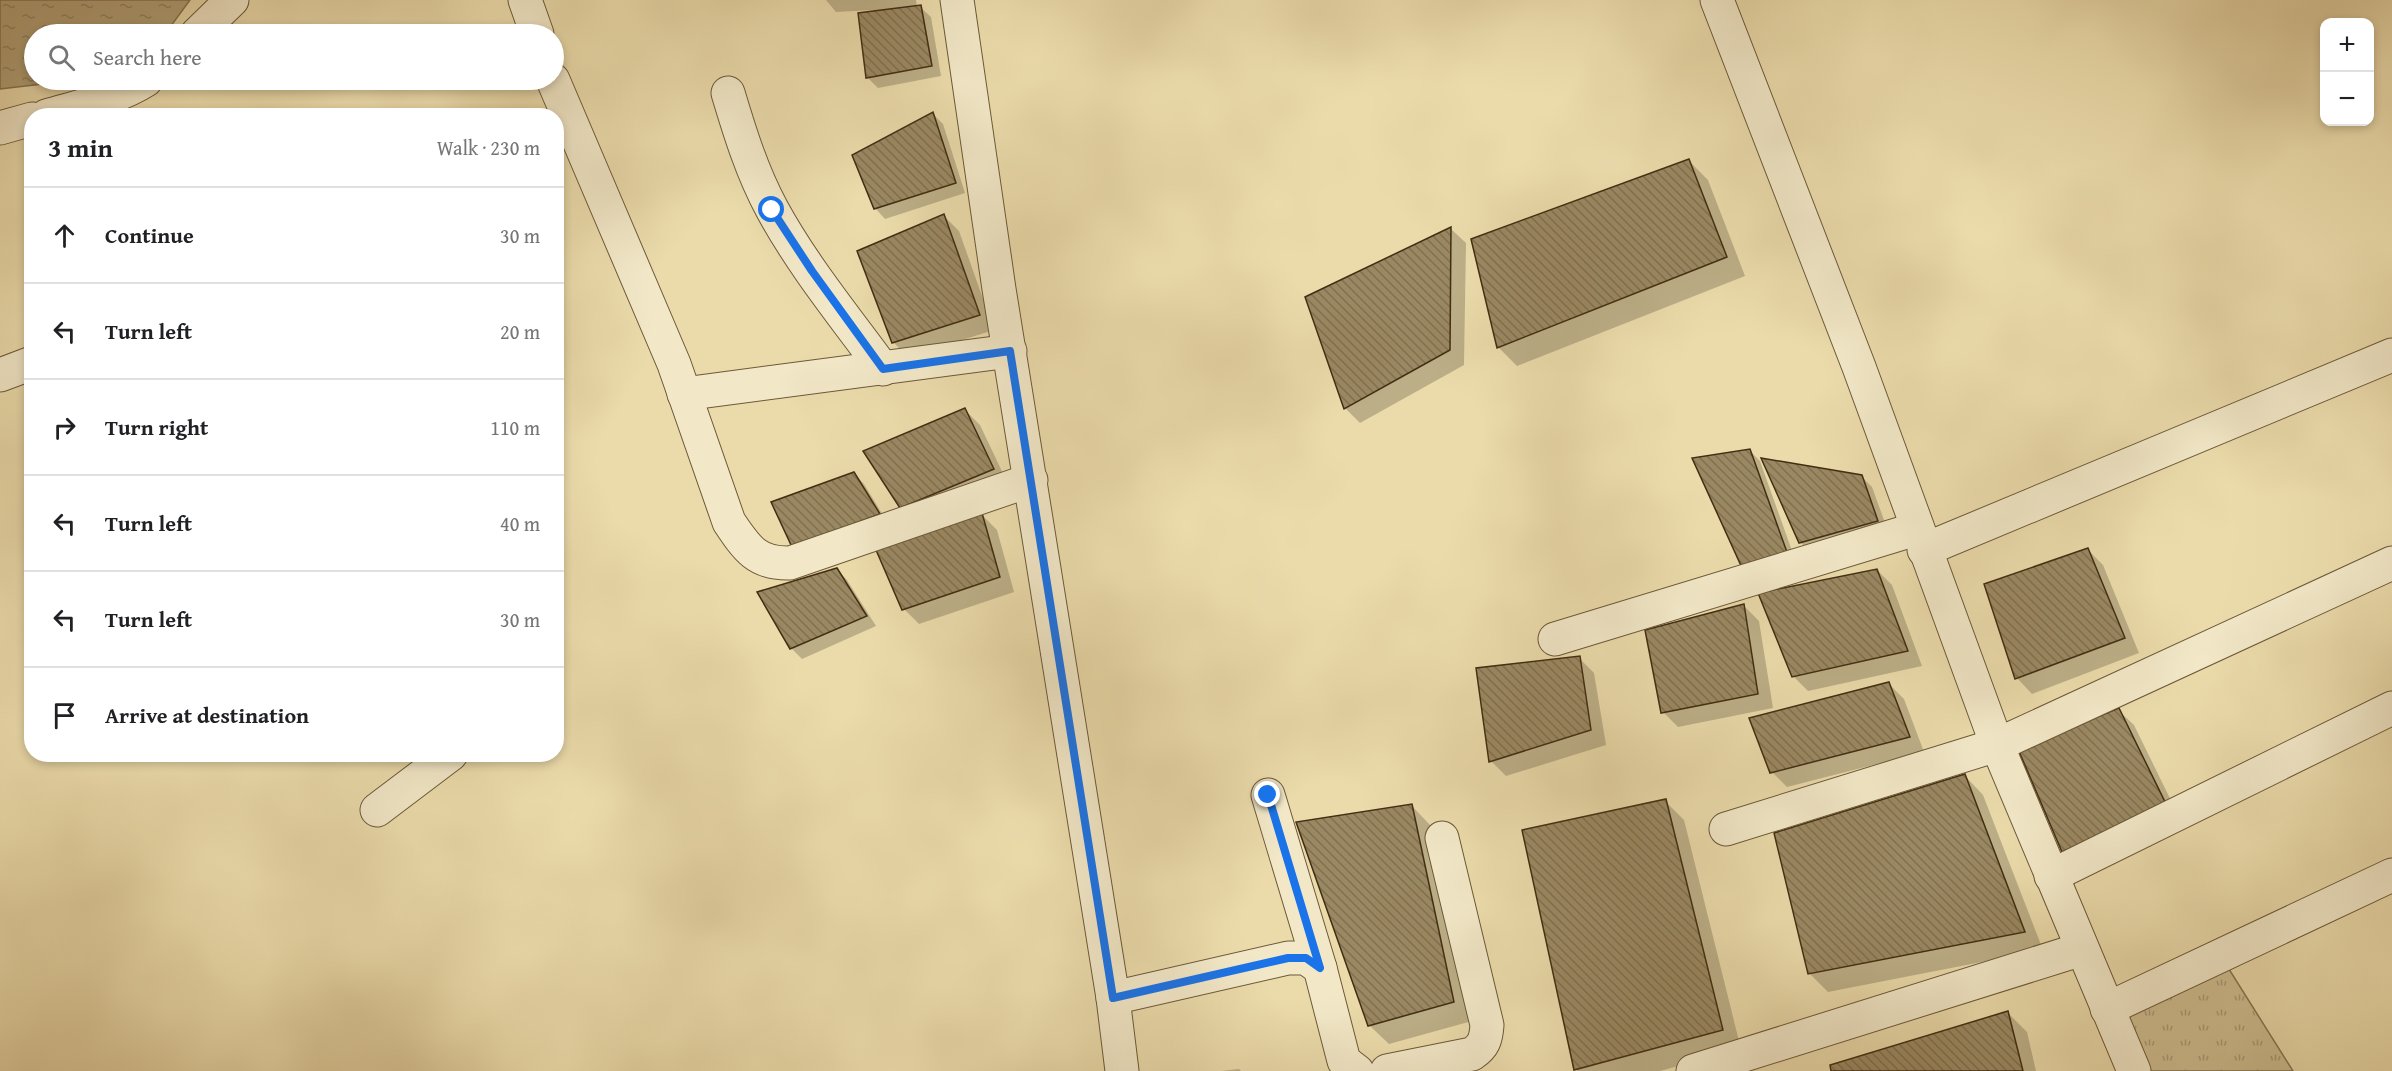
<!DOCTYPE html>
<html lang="en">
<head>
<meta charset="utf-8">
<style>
	:root { --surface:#fff; --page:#f6f6f6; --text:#202124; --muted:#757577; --line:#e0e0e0 }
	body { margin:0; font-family:"Gentium Book Plus",serif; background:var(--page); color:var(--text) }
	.controls { position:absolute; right:18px; top:18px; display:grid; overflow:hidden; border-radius:12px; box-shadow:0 3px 9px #0003 }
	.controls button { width:54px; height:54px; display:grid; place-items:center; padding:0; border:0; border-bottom:2px solid var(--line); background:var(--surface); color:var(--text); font:30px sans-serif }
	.stop { position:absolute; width:18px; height:18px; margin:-14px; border:4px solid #1a73e8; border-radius:50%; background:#fff }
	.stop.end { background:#1a73e8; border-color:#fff; box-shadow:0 2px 6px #0008 }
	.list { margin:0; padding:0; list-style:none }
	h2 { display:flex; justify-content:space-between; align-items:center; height:78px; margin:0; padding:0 24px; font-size:26px }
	h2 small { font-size:20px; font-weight:400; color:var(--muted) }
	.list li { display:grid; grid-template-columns:39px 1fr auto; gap:18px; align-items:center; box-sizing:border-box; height:96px; padding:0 24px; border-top:2px solid var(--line) }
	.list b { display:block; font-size:22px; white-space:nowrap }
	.list em { font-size:20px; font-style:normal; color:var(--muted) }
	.icon { flex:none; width:33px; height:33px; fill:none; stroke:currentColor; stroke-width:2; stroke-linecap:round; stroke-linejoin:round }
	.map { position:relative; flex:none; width:2392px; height:1071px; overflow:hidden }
	.search { position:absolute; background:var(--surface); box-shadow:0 3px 9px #0003; left:24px; top:24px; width:540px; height:66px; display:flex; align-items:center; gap:15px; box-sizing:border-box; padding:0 21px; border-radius:33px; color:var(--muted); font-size:22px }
	.panel { position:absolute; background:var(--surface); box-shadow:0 3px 9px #0003; left:24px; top:108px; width:540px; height:654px; border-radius:24px }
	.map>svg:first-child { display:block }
	.grass { fill:url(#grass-tufts); stroke:#887652; stroke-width:1.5 }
	.water { fill:url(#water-ripples); stroke:#85724f; stroke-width:1.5 }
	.shadow { fill:#0003 }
	.building { fill:url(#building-back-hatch); stroke:#422e12; stroke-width:1.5 }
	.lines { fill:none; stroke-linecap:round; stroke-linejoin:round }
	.minor-casing { stroke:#6c5938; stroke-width:35 }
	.minor { stroke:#f2e8c8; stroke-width:33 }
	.route { stroke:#1a73e8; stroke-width:8 }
</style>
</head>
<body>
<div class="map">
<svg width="2392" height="1071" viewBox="0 0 2392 1071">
	<defs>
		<pattern id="grass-tufts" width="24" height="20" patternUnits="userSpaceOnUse" patternTransform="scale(1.5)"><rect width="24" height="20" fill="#cebe91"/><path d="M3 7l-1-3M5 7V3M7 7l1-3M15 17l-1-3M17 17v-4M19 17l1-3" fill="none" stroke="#a99b75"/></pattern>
		<pattern id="water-ripples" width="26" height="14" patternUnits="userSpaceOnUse" patternTransform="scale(1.5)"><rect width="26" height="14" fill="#b2a077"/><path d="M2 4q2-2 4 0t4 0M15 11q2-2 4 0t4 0" fill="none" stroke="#928360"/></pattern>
		<pattern id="building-back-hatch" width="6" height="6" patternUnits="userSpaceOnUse" patternTransform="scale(1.5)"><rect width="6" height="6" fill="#9a8862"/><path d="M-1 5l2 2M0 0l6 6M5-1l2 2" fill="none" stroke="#7f704f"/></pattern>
	</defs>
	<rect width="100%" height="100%" fill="#ebdbab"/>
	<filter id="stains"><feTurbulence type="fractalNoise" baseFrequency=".00333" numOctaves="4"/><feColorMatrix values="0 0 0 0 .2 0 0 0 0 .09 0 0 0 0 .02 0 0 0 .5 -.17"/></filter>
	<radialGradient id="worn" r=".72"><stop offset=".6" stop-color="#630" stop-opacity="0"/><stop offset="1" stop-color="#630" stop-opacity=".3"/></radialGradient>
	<!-- grass -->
	<path class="grass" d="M2227,966l66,105h-144l-27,-60z"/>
	<!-- water -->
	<path class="water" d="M0,0h190l-25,34h-131v46h43l-77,9z"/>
	<!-- shadow -->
	<g class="shadow">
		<path d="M826,0h90l1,7h3l11,10 10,59 -63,12 -10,-10 -8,-63 14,-2v-3l-38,2z"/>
		<path d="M933,114l10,10 22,69 -80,26 -10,-11z"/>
		<path d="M1689,161l19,19 37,96 -228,90 -19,-19z"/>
		<path d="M944,216l15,15 35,99 -86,27 -15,-15z"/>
		<path d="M1451,229l15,14 -2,122 -104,58 -15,-15z"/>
		<path d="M965,410l15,15 28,59 -107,24z"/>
		<path d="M1750,451l10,10 37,104 -53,4z"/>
		<path d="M854,474l10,10 25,41 -86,32z"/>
		<path d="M1862,477l10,10 16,44 -78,21 -10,-10z"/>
		<path d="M982,515l15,15 17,62 -95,32 -15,-15z"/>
		<path d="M2088,550l15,15 36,88 -107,41 -15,-16 -31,-93z"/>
		<path d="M837,569l10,11 29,46 -74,33 -10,-10 -33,-56z"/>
		<path d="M1877,570l15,15 30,81 -114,25 -15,-15z"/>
		<path d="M1744,606l15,15 14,87 -95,19 -15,-15z"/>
		<path d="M1579,658l15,15 12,72 -100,31 -15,-15z"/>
		<path d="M1889,684l15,15 20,53 -137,35 -15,-15z"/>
		<path d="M2118,710l16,15 47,96 -103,45 -15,-15z"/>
		<path d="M1964,775l19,20 60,155 -215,42 -19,-19z"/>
		<path d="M1665,801l19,19 57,229 -81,22h-83z"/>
		<path d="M1411,805l19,20 42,196 -83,23 -20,-19z"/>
		<path d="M2008,1013l19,19 9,39h-203z"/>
		<path d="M1239,1069l2,2h-20z"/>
	</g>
	<!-- building -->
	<g class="building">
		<path d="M921,5l11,61 -66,12 -8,-65z"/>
		<path d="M933,112l23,71 -82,26 -22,-54z"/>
		<path d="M1689,159l38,98 -230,91 -26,-109z"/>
		<path d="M944,214l36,101 -88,28 -35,-92z"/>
		<path d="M1451,227l-1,123 -106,59 -39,-112z"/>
		<path d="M965,408l29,61 -94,39 -37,-57z"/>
		<path d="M1750,449l38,106 -45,15 -51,-112z"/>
		<path d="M1761,458l101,17 16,46 -79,22z"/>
		<path d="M854,472l26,42 -88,33 -21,-45z"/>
		<path d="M982,513l18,64 -98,33 -26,-60z"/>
		<path d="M2088,548l37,90 -110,41 -31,-95z"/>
		<path d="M837,568l30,48 -77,33 -33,-57z"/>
		<path d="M1877,569l31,82 -116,26 -34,-84z"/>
		<path d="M1744,604l14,90 -97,19 -16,-83z"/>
		<path d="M1580,656l11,74 -102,32 -13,-94z"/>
		<path d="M1889,682l21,55 -140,36 -21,-55z"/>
		<path d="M2119,708l48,98 -105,46 -44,-103z"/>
		<path d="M1965,774l60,158 -217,42 -34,-141z"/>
		<path d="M1666,799l57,231 -149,40 -52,-240z"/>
		<path d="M1412,804l42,198 -86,24 -72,-204z"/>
		<path d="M2008,1011l15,60h-192l-1,-6z"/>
	</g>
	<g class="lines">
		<!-- minor casing -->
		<g class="minor-casing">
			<g id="minor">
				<path d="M525,0l12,34"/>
				<path d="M957,0l42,289 114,709 9,73"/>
				<path d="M1717,0l142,367 138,378 137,326"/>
				<path d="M197,34l35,-34"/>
				<path d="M553,80l121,284 55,158c18,27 28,42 61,41l241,-83"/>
				<path d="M728,93c12,40 24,79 44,116 31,57 73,108 111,160"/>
				<path d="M46,116c34,-10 70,-17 100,-36"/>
				<path d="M0,128l32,-9"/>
				<path d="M0,375l32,-12"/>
				<path d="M684,394l326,-43"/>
				<path d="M1924,550l468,-195"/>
				<path d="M1555,639l361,-110"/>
				<path d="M1268,795l52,173"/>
				<path d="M377,810l74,-56"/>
				<path d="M1726,829l271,-84 395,-182"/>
				<path d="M2051,876l341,-168"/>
				<path d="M1113,998l175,-40h18l14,10 24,93 13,10"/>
				<path d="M2107,1009l285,-134"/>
				<path d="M1387,1071l85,-17c12,-8 14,-15 15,-29l-45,-187"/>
				<path d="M1693,1071l389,-122"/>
			</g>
		</g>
		<!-- minor -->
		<use href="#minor" class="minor"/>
	</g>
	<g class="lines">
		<!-- route -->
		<path class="route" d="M772,210l40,61 71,98 127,-18 103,647 175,-40h18l14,10 -52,-173"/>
	</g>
	<rect width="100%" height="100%" filter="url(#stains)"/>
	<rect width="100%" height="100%" fill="url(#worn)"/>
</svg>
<div class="controls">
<button>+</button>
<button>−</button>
</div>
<div class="stop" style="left:772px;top:210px"></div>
<div class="stop end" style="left:1268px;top:795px"></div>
<div class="search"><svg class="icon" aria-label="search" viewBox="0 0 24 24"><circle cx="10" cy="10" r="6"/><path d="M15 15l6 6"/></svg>Search here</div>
<section class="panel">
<h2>3 min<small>Walk · 230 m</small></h2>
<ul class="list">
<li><svg class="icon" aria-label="ahead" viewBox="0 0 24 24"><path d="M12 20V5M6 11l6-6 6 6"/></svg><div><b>Continue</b></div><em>30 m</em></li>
<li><svg class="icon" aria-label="left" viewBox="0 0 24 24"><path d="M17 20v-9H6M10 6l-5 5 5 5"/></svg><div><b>Turn left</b></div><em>20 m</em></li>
<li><svg class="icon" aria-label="right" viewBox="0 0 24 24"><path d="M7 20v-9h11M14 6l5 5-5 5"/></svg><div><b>Turn right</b></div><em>110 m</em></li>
<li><svg class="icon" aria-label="left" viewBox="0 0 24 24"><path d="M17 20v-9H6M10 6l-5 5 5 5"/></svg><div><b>Turn left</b></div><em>40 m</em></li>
<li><svg class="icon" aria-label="left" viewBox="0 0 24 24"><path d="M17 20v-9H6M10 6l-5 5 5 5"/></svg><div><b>Turn left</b></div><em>30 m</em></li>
<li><svg class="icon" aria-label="arrive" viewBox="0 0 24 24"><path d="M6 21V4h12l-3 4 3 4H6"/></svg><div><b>Arrive at destination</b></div></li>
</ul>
</section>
</div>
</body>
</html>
